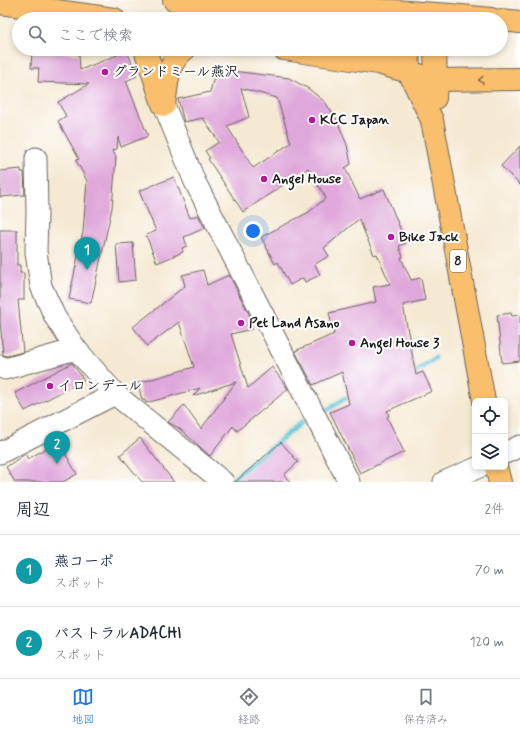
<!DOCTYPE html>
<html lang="ja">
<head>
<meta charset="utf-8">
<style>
	:root { --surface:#fff; --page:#f2f2f3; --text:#1f2937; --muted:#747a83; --line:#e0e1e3; --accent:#1a73e8 }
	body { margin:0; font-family:Mynerve,"Klee One",sans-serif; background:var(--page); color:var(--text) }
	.controls { position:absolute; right:12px; bottom:12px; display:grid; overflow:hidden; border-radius:6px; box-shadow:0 2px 6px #0003 }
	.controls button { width:36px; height:36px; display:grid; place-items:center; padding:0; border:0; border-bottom:1px solid var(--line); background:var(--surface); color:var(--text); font:20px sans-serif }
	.you { position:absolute; left:253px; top:231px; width:14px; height:14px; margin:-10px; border:3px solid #fff; border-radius:50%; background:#1a73e8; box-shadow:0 0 0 6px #1a73e833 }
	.badge { display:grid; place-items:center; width:26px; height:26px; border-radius:50%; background:var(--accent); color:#fff; font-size:13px; font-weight:700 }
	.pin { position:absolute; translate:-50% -33px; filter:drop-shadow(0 1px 2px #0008) }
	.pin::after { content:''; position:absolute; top:21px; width:14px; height:12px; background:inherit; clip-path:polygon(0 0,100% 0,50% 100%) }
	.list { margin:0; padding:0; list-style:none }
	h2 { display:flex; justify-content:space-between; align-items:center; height:52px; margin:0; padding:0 16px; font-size:17px }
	h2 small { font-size:13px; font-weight:400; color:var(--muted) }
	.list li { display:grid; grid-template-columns:26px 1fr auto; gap:12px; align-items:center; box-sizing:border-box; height:72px; padding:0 16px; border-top:1px solid var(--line) }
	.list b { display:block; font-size:15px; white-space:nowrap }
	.list p { margin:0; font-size:13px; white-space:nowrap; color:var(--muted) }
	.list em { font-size:13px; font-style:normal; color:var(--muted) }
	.icon { flex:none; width:22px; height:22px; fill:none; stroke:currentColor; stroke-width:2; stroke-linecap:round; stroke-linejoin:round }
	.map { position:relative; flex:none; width:520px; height:482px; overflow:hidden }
	.search { position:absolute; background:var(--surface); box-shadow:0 2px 6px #0003; left:12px; right:12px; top:12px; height:44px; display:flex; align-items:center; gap:10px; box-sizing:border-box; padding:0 14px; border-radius:22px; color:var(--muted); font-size:15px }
	.sheet { height:196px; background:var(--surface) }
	nav { display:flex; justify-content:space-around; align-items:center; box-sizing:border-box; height:56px; border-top:1px solid var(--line); background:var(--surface); font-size:11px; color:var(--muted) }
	nav a { display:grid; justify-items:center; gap:2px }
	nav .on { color:var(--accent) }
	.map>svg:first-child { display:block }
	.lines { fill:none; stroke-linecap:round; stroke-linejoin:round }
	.stream { stroke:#5ac2d7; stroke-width:5 }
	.building { fill:#dfa7da; fill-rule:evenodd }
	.street-casing { stroke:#68645c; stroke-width:23 }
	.primary-casing { stroke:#68645c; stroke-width:24 }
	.highway-casing { stroke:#68645c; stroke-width:24 }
	.street { stroke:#fff; stroke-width:21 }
	.primary { stroke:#f9bf6d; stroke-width:22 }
	.highway { stroke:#f9bf6d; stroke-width:22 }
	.highway-bridge-casing { stroke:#68645c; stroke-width:24; stroke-linecap:butt }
	.highway-bridge { stroke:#f9bf6d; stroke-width:22 }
	.oneway { stroke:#8a6e44 }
	.poi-dot { fill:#b5179e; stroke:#fff; stroke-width:1.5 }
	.labels { text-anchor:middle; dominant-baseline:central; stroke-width:4; stroke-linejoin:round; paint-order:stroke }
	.shield { fill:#fff; stroke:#606060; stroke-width:1 }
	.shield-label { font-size:13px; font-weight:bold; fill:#1c1c1c }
	.poi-label { font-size:14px; font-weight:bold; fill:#1c1c1c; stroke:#fff; text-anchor:start }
</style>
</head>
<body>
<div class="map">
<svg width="520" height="482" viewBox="0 0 520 482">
	<rect width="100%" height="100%" fill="#fff"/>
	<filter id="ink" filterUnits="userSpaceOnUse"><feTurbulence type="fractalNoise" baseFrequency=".025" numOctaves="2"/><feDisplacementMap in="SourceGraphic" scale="8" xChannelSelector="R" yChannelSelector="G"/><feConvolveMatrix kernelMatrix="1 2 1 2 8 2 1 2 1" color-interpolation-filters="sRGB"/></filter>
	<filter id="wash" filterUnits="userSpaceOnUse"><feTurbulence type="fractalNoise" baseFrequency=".012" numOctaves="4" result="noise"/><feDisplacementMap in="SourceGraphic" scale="16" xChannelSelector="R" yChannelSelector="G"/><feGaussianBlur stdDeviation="0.9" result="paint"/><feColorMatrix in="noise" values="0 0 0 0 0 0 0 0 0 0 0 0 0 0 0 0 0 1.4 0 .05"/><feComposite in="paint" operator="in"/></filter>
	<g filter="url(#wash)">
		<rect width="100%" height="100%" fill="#f5e9d3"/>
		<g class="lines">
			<!-- stream -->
			<g class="stream">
				<path d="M411,374l24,-16"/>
				<path d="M325,411l27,-17"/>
				<path d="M234,478l68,-56"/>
			</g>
		</g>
		<g id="blocks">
			<!-- building -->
			<g class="building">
				<path d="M32,51l47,3 1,16 47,-19 10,25 -11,5 22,55 -27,11 -3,-10 -1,12 -5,1 4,7 -4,51 -21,95 -22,-4 14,-67 4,-51 -11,-21 3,-1 -21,-38 8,-5 -8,-14 31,-18 -51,-2 1,-14h-8z"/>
				<path d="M216,69l73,9 20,11 16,13 12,18 10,25 4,19 -6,4 15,31 24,-10 22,54 -7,3 4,11 -2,1 10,22 10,-2 4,22 -22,5 13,70 7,-3 9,19 -45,20 2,5 -2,1 17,35 -44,21 -30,-61 19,-8 -7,-32 -29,13 -18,-34 39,-17 -5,-21 47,-11 -3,-15 17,-3 -13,-30 -3,1 -15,-36 -35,29 5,8 -14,8 5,11 -15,7 -2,-4 -13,7 -12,-23 -3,2 -14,-27 48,-25 17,-14 -18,-30 -65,44 -35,-53 2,-1 -5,-7 14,-9 -16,-24 -19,4 -6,-23 32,-7zM241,88l36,10 14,45 -38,25 -26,-42 22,-9z"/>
				<path d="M520,146v39l-19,-19z"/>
				<path d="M21,169v3h3l1,23 -25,2v-26z"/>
				<path d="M174,177l16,41 8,-3 7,13 -21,9 3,9 -5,2 1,4 -26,11 -11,-28 10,-4 -17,-40z"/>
				<path d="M0,230h17v35h3v8h4v27h-6l5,52 -16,4 -4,-1 -3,-34z"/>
				<path d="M133,243l3,37 -17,2 -3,-38z"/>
				<path d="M203,270l4,15 22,-10 20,39 3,15 -21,5 17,54 24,-21 16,22 -51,42 -4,-5 -23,30 -30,-27 -12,-7 16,-17 17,24 35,-47 -43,14 7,-8 -54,15 -1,-3h-3l-4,-17 56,-16 -15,-45 -32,24 -14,-19 52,-41 -3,-11z"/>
				<path d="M511,313l1,3 8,-1v46l-18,2 -5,-48z"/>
				<path d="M72,363l12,17 -59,31 -10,-18z"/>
				<path d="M140,438l34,44h-32l-22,-27z"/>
				<path d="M58,441l19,33 -14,8h-48l-9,-15 19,-13 3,5z"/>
				<path d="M281,442l17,20 -14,13 6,7h-55z"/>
			</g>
		</g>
	</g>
	<g filter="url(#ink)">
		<use href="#blocks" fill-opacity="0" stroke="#68645c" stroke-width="1"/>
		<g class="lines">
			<!-- street casing -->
			<g class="street-casing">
				<g id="street">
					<path d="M164,105l31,77 154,300"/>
					<path d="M36,158l1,54 -1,40 5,34 14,31 21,32 39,45 108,88"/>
					<path d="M0,366l5,3 71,-20"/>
					<path d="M0,453l115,-59"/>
					<path d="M505,453l15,-7"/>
					<path d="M444,482l35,-15"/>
				</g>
			</g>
			<!-- primary casing -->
			<g class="primary-casing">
				<g id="primary">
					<path d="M408,49l1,23 23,48 52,281"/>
					<path d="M435,98l1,-18 -1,-31"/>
					<path d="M496,467l4,15"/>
				</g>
			</g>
			<!-- highway casing -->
			<g class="highway-casing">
				<g id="highway">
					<path d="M174,0l219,11"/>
					<path d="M0,3l114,16"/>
					<path d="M450,15l41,4"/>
					<path d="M501,20l19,2"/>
					<path d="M145,49l18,55"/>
					<path d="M284,49l94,14 58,17 84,-1"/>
					<path d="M164,105c3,-19 3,-44 21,-56"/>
				</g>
			</g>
			<!-- street -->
			<use href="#street" class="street"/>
			<!-- primary -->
			<use href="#primary" class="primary"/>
			<!-- highway -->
			<use href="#highway" class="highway"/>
			<!-- highway-bridge casing -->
			<g class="highway-bridge-casing">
				<path id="highway-bridge" d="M393,11l57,4"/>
			</g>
			<!-- highway-bridge -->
			<use href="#highway-bridge" class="highway-bridge"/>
		</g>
		<!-- one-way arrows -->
		<defs><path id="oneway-chevron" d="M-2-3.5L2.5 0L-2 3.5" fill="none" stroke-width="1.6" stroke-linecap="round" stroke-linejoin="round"/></defs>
		<use class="oneway" href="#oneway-chevron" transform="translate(481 80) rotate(179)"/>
	</g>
	<!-- markers -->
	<g class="poi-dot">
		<circle cx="105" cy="72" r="4"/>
		<circle cx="312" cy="120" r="4"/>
		<circle cx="264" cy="179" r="4"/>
		<circle cx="391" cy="237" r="4"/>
		<circle cx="241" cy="323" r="4"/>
		<circle cx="352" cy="343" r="4"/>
		<circle cx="50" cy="386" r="4"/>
	</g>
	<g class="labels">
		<!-- shield labels -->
		<rect class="shield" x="450" y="250" width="16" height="22" rx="3"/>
		<g class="shield-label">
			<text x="458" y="261">8</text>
		</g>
		<!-- poi labels -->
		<g class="poi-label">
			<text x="113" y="72">グランドミール燕沢</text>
			<text x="320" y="120">KCC Japan</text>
			<text x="272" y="179">Angel House</text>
			<text x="399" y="237">Bike Jack</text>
			<text x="249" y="323">Pet Land Asano</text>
			<text x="360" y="343">Angel House 3</text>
			<text x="58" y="386">イロンデール</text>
		</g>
	</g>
</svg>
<div class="controls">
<button><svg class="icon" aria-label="locate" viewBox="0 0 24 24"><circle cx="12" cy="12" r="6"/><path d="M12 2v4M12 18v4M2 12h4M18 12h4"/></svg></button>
<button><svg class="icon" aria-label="layers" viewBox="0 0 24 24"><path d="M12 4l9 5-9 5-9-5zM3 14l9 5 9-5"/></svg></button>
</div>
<div class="you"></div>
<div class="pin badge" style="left:87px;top:270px;background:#0f9aa8">1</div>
<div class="pin badge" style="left:57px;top:464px;background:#0f9aa8">2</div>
<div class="search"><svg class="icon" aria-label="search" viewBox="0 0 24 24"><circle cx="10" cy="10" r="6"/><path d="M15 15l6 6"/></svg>ここで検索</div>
</div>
<section class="sheet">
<h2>周辺<small>2件</small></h2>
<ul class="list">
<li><span class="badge" style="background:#0f9aa8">1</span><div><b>燕コーポ</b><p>スポット</p></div><em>70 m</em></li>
<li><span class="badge" style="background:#0f9aa8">2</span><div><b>パストラルADACHI</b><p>スポット</p></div><em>120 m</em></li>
</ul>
</section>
<nav>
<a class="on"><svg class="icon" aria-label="map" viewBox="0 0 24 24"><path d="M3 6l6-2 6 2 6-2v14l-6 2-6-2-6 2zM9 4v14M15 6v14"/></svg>地図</a>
<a><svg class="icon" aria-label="directions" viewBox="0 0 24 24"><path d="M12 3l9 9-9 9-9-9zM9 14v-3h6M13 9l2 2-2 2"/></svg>経路</a>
<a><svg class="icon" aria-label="saved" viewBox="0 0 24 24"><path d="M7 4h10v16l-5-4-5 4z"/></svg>保存済み</a>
</nav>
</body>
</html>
